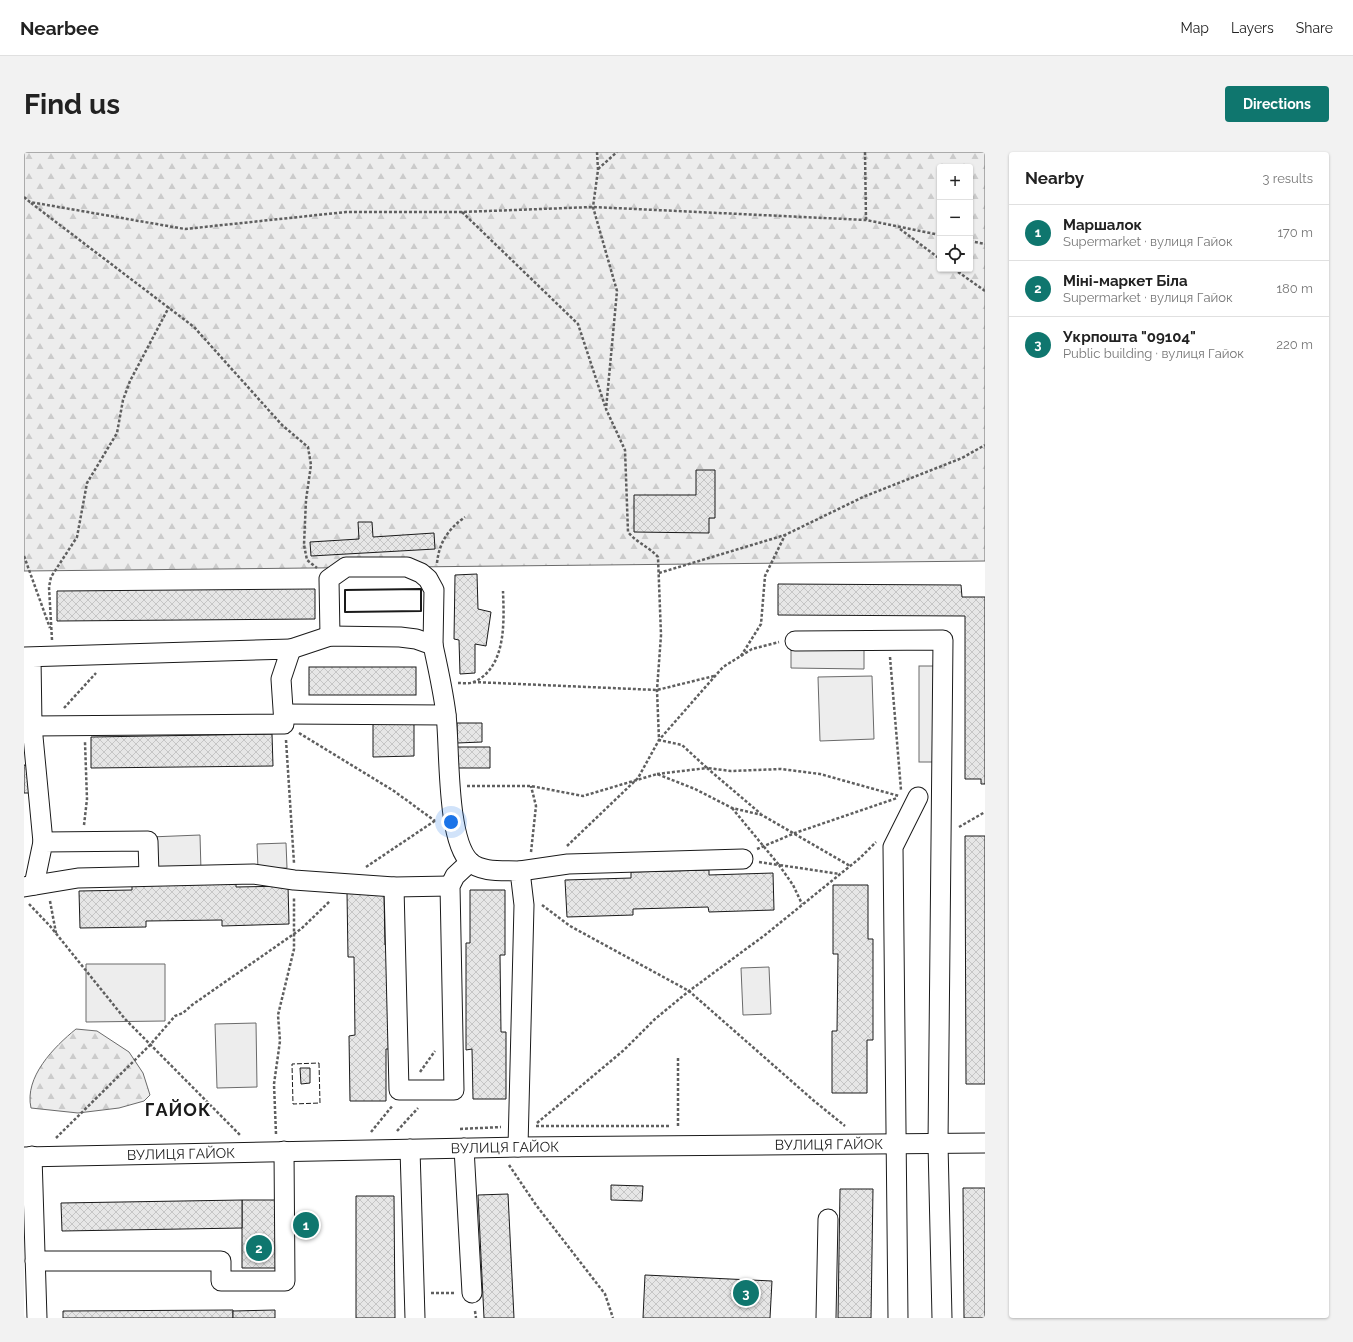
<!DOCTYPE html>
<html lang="en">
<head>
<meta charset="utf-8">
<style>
	:root { --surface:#fff; --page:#f2f2f2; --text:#222; --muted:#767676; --line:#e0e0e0; --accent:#0f766e }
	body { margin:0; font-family:Raleway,sans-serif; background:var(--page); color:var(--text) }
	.controls { position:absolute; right:12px; top:12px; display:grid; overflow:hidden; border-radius:4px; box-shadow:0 1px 3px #0004 }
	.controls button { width:36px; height:36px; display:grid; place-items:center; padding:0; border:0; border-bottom:1px solid var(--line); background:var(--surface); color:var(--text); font:20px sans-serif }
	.you { position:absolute; left:427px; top:670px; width:14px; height:14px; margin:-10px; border:3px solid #fff; border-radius:50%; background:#1a73e8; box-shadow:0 0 0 6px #1a73e833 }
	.badge { display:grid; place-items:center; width:26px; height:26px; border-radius:50%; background:var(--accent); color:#fff; font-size:13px; font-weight:700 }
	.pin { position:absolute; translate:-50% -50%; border:2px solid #fff; box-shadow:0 1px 4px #0006 }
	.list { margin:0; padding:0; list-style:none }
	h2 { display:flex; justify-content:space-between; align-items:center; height:52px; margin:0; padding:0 16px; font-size:17px }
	h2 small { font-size:13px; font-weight:400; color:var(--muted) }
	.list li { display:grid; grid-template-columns:26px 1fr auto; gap:12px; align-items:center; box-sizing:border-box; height:56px; padding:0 16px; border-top:1px solid var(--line) }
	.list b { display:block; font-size:15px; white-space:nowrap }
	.list p { margin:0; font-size:13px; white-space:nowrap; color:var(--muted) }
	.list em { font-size:13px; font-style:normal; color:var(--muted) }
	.icon { flex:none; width:22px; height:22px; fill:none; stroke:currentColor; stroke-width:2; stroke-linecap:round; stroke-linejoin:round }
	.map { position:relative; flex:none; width:961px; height:1166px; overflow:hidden; border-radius:4px }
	header { display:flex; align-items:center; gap:24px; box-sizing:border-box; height:56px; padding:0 20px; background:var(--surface); border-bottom:1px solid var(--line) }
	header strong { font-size:19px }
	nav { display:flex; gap:22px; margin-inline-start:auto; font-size:14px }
	.intro { display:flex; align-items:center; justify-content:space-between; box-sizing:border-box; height:96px; padding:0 24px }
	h1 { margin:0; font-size:28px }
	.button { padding:10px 18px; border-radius:4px; background:var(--accent); color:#fff; font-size:14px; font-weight:700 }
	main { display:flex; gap:24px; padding:0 24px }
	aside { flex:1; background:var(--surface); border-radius:4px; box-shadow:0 1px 3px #0004 }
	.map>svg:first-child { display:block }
	.built { fill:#ededed; stroke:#6a6a6a }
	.forest { fill:url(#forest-firs); stroke:#6a6a6a; fill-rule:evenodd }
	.building { fill:url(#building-cross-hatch); stroke:#1a1a1a }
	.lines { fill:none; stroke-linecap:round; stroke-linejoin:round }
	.minor-casing { stroke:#1a1a1a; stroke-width:21 }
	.path { stroke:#5f5f5f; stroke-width:2.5; stroke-dasharray:3 2; stroke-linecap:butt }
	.minor { stroke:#fff; stroke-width:19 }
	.fence { stroke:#1a1a1a; stroke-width:1; stroke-dasharray:5 2; stroke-linecap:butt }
	.wall { stroke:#1a1a1a; stroke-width:2 }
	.labels { text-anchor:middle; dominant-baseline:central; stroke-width:3; stroke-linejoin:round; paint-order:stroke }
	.street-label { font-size:14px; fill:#1a1a1a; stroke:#fff }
	.district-label { font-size:18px; font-weight:bold; letter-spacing:1px; fill:#1a1a1a; stroke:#fff }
</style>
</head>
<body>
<header>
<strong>Nearbee</strong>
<nav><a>Map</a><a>Layers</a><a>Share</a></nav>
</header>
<div class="intro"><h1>Find us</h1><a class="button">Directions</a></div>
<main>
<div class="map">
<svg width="961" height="1166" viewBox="0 0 961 1166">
	<defs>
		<pattern id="forest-firs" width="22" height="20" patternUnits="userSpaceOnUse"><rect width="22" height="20" fill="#ededed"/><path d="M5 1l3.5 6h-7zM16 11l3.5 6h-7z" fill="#cbcbcb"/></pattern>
		<pattern id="building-cross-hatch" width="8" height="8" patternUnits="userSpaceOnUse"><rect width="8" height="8" fill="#e6e6e6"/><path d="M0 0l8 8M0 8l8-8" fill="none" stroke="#c5c5c5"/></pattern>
	</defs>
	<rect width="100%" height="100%" fill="#fff"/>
	<!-- built -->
	<g class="built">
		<path d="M767,483h73v34l-73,-1z"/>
		<rect x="895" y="514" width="20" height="96"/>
		<path d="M848,524l2,63 -54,2 -2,-64z"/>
		<path d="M176,683l1,36 -50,1 -1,-35z"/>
		<path d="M262,691l1,25 -29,1 -1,-25z"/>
		<path d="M62,812h79v57l-79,1z"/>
		<path d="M745,815l2,47 -28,1 -2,-47z"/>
		<path d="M232,871l1,64 -40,1 -2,-64z"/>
	</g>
	<!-- forest -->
	<g class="forest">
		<path d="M0,0h961v409l-961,10zM916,15h30v102h-30z"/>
		<path d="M52,877l21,2 32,21 14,21 7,22 -6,6 -25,7 -41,5 -47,-5c-7,-31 23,-61 45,-79z"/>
	</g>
	<!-- building -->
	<g class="building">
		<path d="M672,318h19v48h-6v15l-75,-1v-37h62z"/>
		<path d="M334,370h14l1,15 61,-4 1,16 -124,7 -1,-14 49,-3z"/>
		<path d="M453,422l1,35 13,3 -5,34 -11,-2v29l-15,1 -1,-34 -5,-1 1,-64z"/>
		<path d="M754,432l183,1 1,12h23v187h-4v-5h-16v-163l-187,-1z"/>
		<path d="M291,437v30l-258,2v-30z"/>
		<rect x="285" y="515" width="107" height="28"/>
		<path d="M433,571h25v19l-25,1z"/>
		<path d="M349,572h41v32l-41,1z"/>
		<path d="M248,582l1,32 -182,2v-31z"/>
		<path d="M432,595h34v21h-35z"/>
		<path d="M0,613l7,1 -1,27h-6z"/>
		<path d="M941,684h20v248h-19z"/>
		<path d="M685,718v5l64,-2 1,37 -65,2 -1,-5 -75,2v6l-66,2 -2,-37 66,-2v-6z"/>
		<path d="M212,730v5l52,-1 1,38 -67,2v-6l-76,1v6l-66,1 -1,-37 53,-1v-6z"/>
		<path d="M809,733h35v54h5v101h-6v53h-35v-62h5l1,-77h-5z"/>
		<path d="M446,738h35v65h-5l1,77h5v67h-33l-1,-50 -6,1v-107h4z"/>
		<path d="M323,741h37l1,52h5l2,104h-6v52h-36l-1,-65 6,-1 -1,-78h-6z"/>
		<path d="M276,916h10v15l-9,1z"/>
		<path d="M587,1033l32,1 -1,15 -31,-1z"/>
		<path d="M939,1036h22v130h-21z"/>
		<path d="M816,1037h33l-2,129h-33z"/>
		<path d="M484,1042l6,124h-30l-6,-123z"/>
		<path d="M332,1044h38l1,122h-39z"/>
		<path d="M218,1048h33l1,68h-34z"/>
		<path d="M218,1048v28l-180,3 -1,-28z"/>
		<path d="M621,1123l127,6 -2,37h-127z"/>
		<path d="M209,1158v8h-170v-7z"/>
		<path d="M251,1158v8h-42v-7z"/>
	</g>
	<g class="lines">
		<!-- minor casing -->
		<g class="minor-casing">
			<g id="minor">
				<path d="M306,484l-1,-57 17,-12h61l14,6 7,6 6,11 -1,55"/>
				<path d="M771,489l148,-1 -5,504 4,174"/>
				<path d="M267,497l39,-13 70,1 16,2 17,6c5,23 10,45 13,69 4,34 0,125 24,148 12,11 34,8 50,9l4,34 -6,242"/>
				<path d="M0,505l267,-8 -10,30 3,45 -252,2 -1,-69"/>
				<path d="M260,562l162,1"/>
				<path d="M8,574l11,116"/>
				<path d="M496,719l48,-7 175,-5"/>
				<path d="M10,733l9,-43 105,-1 1,34"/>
				<path d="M0,735l54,-9 175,-4 41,6 100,7 56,-1"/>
				<path d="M370,735l5,203h55l-4,-204 5,-10 15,-14"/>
				<path d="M440,996l8,145"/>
				<path d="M386,997l5,169"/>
				<path d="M8,1004l5,162"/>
				<path id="s1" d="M0,1005l494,-10 467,-4"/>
				<path d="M11,1109h186v20h64l-1,-130"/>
				<path d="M802,1166l2,-99"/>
				<path d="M874,1166l-5,-471 25,-50"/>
			</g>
		</g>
		<!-- path -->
		<g class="path">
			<path d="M573,0l1,18 -5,37 24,84 -11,118 19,41 3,82c9,11 20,14 30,25l3,78 -4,55 2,50 23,5 25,23 24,3 50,-2 39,5 79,22"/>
			<path d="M841,0l1,68"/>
			<path d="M574,17l19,-17"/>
			<path d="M0,45l6,5 155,27 161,-17h116l131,-5 273,13 74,15"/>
			<path d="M7,51l163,124 88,98 26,22 3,18 -5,35 -2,45 3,15 10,8"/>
			<path d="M438,60l116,112 27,82"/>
			<path d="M876,77l40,30"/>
			<path d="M946,89l15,3"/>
			<path d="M930,117l31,22"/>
			<path d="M0,404l26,72"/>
			<path d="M413,411c2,-20 11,-34 28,-46"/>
			<path d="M635,421l126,-38"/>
			<path d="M28,488l-3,-53 2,-10 26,-40 10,-54 30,-50 6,-33 7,-19 39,-74"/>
			<path d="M717,504l20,-32 4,-48 20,-41 78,-38 99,-39 23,-13"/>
			<path d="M866,505l11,133"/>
			<path d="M449,530l184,8 57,-14"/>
			<path d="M434,531c5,0 11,1 16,-1 33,-15 30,-62 29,-91"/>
			<path d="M40,556l32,-35"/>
			<path d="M275,581l95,58 41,30"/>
			<path d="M262,588l8,123"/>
			<path d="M633,622l50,-6 54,46"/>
			<path d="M443,634h64l52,10 74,-22 38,15 37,19 30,7 88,51"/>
			<path d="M708,656l47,57 61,9"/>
			<path d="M60,673l3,-26 -2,-57"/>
			<path d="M935,675l26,-15"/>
			<path d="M543,694l71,-68 21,-38 64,-73 29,-18 27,-7"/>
			<path d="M733,697l38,-16 102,-35"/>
			<path d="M507,700l5,-46 -5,-20"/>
			<path d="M735,710l20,3 14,20 9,19"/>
			<path d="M342,715l70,-47"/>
			<path d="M26,749l6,32"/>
			<path d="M5,752l21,22 75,93 115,116"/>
			<path d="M518,753l28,21 119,65 124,109 32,26"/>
			<path d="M396,920l15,-21"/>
			<path d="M513,971l87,-73 31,-31 34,-28 76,-56 95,-77 16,-16"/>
			<path d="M512,974h133"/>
			<path d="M654,974v-68"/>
			<path d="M436,977l41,-2"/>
			<path d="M373,979l21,-23"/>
			<path d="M347,980l22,-27"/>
			<path d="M252,982l-2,-50 6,-43 -2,-26 16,-66v-51"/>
			<path d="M32,986l94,-93 25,-29 8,-3 9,-8 109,-76 29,-28"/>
			<path d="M485,1013l27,40 69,89 8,24"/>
			<path d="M407,1141h23"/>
			<path d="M451,1159l1,7"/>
		</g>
		<!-- minor -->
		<use href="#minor" class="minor"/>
		<!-- fence -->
		<path class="fence" d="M295,911l1,40 -27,1 -1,-40z"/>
		<!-- wall -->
		<path class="wall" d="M397,437v22l-76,1v-22z"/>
	</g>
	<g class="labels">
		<!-- street labels -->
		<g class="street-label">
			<text stroke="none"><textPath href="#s1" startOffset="805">ВУЛИЦЯ ГАЙОК</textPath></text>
			<text stroke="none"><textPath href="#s1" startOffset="481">ВУЛИЦЯ ГАЙОК</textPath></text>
			<text stroke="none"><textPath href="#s1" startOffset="157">ВУЛИЦЯ ГАЙОК</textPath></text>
		</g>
		<!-- district labels -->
		<g class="district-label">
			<text x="154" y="957">ГАЙОК</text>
		</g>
	</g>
</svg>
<div class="controls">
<button>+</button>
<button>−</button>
<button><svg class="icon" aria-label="locate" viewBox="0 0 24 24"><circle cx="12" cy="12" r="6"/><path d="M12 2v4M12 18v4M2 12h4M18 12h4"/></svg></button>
</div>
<div class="you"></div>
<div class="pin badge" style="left:282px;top:1073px">1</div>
<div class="pin badge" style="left:235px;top:1096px">2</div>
<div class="pin badge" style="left:722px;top:1141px">3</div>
</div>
<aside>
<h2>Nearby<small>3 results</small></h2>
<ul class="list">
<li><span class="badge">1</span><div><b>Маршалок</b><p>Supermarket · вулиця Гайок</p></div><em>170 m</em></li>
<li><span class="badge">2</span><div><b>Міні-маркет Біла</b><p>Supermarket · вулиця Гайок</p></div><em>180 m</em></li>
<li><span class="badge">3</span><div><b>Укрпошта &quot;09104&quot;</b><p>Public building · вулиця Гайок</p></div><em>220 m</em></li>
</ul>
</aside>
</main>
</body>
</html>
